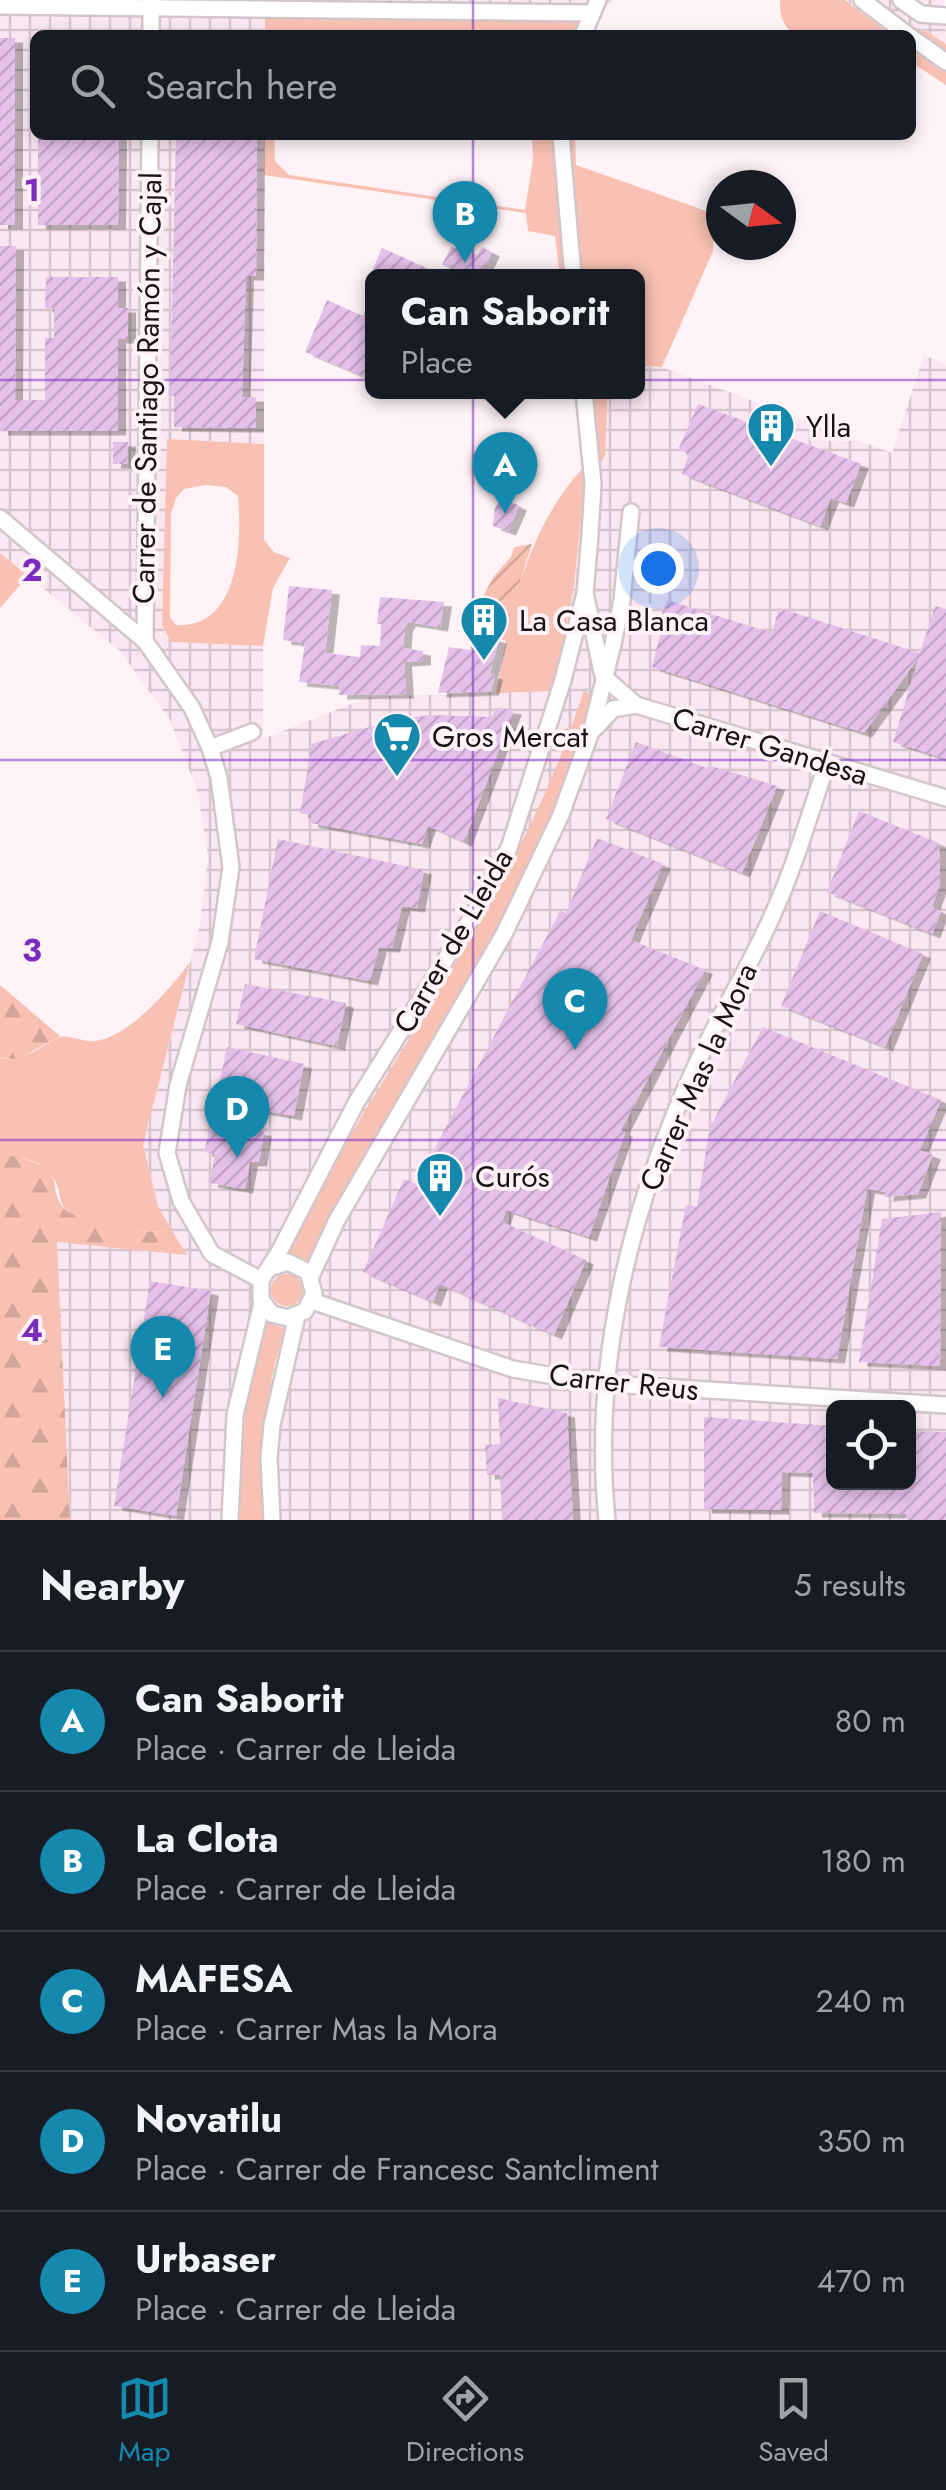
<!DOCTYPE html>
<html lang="en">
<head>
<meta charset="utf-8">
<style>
	:root { --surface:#171b24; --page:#242831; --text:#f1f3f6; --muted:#9ea1a6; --line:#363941; --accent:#1488ad }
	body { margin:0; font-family:Jost,sans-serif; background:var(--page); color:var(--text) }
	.controls { position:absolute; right:30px; bottom:30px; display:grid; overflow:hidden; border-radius:15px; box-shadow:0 5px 15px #0003 }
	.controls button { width:90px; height:90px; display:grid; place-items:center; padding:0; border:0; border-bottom:2px solid var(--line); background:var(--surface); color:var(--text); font:50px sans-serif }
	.compass { position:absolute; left:706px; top:170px; width:90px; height:90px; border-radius:50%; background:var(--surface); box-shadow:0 5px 15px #0003; rotate:105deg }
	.you { position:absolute; left:658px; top:568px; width:35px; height:35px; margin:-25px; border:8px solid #fff; border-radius:50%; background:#1a73e8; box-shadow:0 0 0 15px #1a73e833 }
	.badge { display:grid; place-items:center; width:65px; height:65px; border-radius:50%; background:var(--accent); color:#fff; font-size:32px; font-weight:700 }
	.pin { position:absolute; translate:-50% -82px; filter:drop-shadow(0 2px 5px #0008) }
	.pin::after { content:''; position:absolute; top:52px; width:35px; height:30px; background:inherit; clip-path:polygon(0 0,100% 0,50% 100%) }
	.popup { position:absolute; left:365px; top:269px; width:280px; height:130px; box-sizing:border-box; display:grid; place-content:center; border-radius:15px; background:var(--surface); filter:drop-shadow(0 2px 8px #0005); font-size:32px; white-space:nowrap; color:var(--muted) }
	.popup b { font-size:38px; color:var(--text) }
	.popup::after { content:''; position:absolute; left:50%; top:100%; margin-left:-20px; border:20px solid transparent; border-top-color:var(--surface) }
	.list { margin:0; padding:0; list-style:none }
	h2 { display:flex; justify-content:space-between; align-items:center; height:130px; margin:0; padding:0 40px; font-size:42px }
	h2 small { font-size:32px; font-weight:400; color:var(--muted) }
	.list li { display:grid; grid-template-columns:65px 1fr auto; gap:30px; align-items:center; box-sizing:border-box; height:140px; padding:0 40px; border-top:2px solid var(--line) }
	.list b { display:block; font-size:38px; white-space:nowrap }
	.list p { margin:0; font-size:32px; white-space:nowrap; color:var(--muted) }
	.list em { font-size:32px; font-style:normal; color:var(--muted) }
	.icon { flex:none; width:55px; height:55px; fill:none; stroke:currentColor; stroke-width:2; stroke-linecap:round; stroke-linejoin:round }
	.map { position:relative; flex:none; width:946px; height:1520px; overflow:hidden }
	.search { position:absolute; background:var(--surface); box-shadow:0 5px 15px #0003; left:30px; right:30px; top:30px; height:110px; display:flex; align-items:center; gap:25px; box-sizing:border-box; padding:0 35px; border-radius:15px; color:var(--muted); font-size:38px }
	.sheet { height:830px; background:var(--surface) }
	nav { display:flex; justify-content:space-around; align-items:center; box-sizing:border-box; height:140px; border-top:2px solid var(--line); background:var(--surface); font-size:28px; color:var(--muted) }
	nav a { display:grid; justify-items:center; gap:5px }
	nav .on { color:var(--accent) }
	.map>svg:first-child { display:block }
	.industrial { fill:url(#industrial-grid); fill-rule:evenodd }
	.grass { fill:#f8c1b4; fill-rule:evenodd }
	.forest { fill:url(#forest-firs) }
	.garden { fill:url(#garden-furrows) }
	.building { fill:url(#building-hatch); filter:url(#shadow) }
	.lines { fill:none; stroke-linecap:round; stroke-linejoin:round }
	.minor-casing { stroke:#d2c6cb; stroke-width:20 }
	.minor { stroke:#fff; stroke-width:15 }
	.grid { fill:none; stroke:#7b2cbf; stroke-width:2.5; stroke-opacity:0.55 }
	.labels { text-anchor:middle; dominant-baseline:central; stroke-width:8; stroke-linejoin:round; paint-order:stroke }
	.street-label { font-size:30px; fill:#181416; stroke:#fff3f8 }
	.poi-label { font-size:30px; fill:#181416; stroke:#fff3f8; text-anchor:start }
	.grid-label { font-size:32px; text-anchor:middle; font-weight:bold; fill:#7b2cbf; stroke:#fff3f8; stroke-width:8; stroke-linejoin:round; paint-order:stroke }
</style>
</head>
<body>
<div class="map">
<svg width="946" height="1520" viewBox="0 0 946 1520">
	<defs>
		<pattern id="industrial-grid" width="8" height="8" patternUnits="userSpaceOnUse" patternTransform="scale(2.5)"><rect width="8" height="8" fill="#fbe7f1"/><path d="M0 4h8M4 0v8" fill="none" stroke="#d6c5ce"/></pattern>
		<pattern id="forest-firs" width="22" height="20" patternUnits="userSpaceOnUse" patternTransform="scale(2.5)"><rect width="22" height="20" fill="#f8c1b4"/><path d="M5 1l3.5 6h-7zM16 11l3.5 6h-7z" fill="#d4a59a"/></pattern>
		<pattern id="garden-furrows" width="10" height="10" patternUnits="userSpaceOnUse" patternTransform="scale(2.5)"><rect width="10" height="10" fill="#f8c1b4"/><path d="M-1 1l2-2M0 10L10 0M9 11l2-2" fill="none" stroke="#d4a59a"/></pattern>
		<pattern id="building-hatch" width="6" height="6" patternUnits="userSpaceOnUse" patternTransform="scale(2.5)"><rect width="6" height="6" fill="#e5c1ea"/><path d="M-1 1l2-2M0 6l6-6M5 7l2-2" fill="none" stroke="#c4a5c8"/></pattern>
		<filter id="shadow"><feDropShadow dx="8" dy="4.5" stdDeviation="0" flood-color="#0004"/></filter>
	</defs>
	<rect width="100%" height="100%" fill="#fff3f8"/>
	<!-- industrial -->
	<g class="industrial">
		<path d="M0,0h611l-13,19 -332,-6 -1,22h-230v100h230l-1,309 -97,-5 -5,186 9,17 92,4v93l106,-42 184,-7 21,-104 10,-96 21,-34 3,-64h30v-26l24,1 230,86 32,-98 22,10v1155h-876l-13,-279 129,14 -28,-49 -15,-61 57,-220 8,-67 -10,-65 -28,-73 -50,-69 -120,-98zM834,1408h74v74h-74z"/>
		<path d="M845,0h99l2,44 -24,-15 -11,16v-10h-20z"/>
	</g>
	<!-- grass -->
	<g class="grass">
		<path d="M780,0h65l46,35h-95c-13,-7 -17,-21 -16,-35z"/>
		<path d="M265,13l333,6 -6,16h-327z"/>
		<path d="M922,29l24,15v41l-35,-23v-17z"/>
		<path d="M265,135h9l1,26 14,14 236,35 8,-50 -1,-25h43l1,30 139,49 -2,37 -51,116 -24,-1v-90h-78l-5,-40 -27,-5 -2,-18 -262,-38z"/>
		<path d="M574,392h34l-3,64 -21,34 -10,96 -21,105 -57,2 10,-52 -21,-8 5,-20 19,2c18,-55 34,-104 74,-147z"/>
		<path d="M167,439l97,5v96l10,12 16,6 -17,30 -10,58 -92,-4 -9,-17zM205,485l21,2 12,9c4,45 2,133 -62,129l-6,-8 1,-103 5,-16 8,-9z"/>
		<path d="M0,553l28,23 -28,32z"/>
		<path d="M584,690l9,8 -37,114 -74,150 -129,214 -42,86 -17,-8 -8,1c28,-46 50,-95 77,-141 84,-138 172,-268 221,-424z"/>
		<path d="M190,962l-47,183 15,61 15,26 -41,-1 -64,-19c-10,-9 -7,-19 -12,-30 -11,-20 -34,-28 -56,-24v-100c23,4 38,-10 57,-20 11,-5 26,5 39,3 34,-5 75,-53 94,-79z"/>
		<circle cx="287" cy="1290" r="16"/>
		<path d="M265,1321l20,8c-21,62 -26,125 -21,191h-25c1,-68 6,-134 26,-199z"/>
	</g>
	<!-- forest -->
	<g class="forest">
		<path d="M0,985l60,51 -42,23 -18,-1z"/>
		<path d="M15,1156c61,17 26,32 53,56l64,19 41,1 14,23 -130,-13 13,278h-70v-362z"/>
	</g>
	<!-- garden -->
	<path class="garden" d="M532,544l-23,72 -32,-8 17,-32 17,-19 3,-10z"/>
	<!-- building -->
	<g class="building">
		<rect x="0" y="38" width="15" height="187"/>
		<path d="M38,135h81l-1,90h-80z"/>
		<path d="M176,135h81l-1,141h-10l-4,121h14v31l-82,-1v-31h-4z"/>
		<path d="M0,246h16l-1,154h30v-62h9v-30h-9l1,-31h72v31h10v31h-10v92h-118z"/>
		<path d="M451,247l26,8 5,-8 10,5 -12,24h-12l-26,-11z"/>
		<path d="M382,248l16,7 46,21h-74z"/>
		<path d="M372,294v86l-67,-28 22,-52 36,16z"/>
		<path d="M698,404l163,60 -15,39 -15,-5 -11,28 -138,-52 7,-20 -11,-4z"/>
		<path d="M113,442h15l-1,22h-14z"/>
		<path d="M501,497l18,9 -11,25 -15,-5 2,-18z"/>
		<path d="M289,586l43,4 -7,63 35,4 1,-12 19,1 1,-22h-4l3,-27 64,5 -4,25 -32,-5 -3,5 -2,21 20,3v10l-19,1 2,32 -67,1 1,-9 -41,-4 6,-39 -22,-3z"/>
		<path d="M667,600l105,33 7,-25 141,45 15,-47 11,3v150l-53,-17 26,-85 -55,76 -212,-66 11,-44 -4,-1z"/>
		<path d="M474,632l25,7 -9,35 5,1 -4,16 -53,2 11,-46 21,3z"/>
		<path d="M496,708l18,2 -50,132 -36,-16 -6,18 -112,-21 1,-8 -11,-2 12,-69 81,-24 38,-5 61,2z"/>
		<path d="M636,742l71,26 1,-3 69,21 -35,87 -136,-54z"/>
		<path d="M859,811l80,32 1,41 -8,23 9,4 -9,23 -105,-42z"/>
		<path d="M597,838l66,26 -32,76 74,30 -84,160 4,3 -36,104 -83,-27 -4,12 84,38 -32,75 -114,-51 -7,18 -70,-30 41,-93 12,5 144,-273 6,2z"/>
		<path d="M278,839l146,31 -7,38 -15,-2 -10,42 -13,-1 -9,34 -116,-22z"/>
		<path d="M820,911l103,43 -38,93 -104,-41z"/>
		<path d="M245,984l101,19 -9,43 -101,-22z"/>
		<path d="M763,1027l178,73 -21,50 13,5 -15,39 -33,3 1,-5 -19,-3 -30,170 -178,-12 27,-142 11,2 13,-80z"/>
		<path d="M227,1047l77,17 -10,52 -79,-14z"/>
		<path d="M211,1122l53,10 -5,30h-9l-5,27 -35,-6 5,-29 -11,-2z"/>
		<path d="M941,1212l-1,154 -81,-4 23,-143z"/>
		<path d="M150,1281l61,10 -35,225 -62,-10z"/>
		<path d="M498,1398l69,15 6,107h-71l-2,-46 -13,1 -2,-30 15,-1z"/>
		<path d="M704,1417l130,9v56h74v-51l38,1v88h-39l-1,-6 -92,-1 -1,-40 -31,-1 -1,38 -77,-1z"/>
	</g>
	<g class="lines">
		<!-- minor casing -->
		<g class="minor-casing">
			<g id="minor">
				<path d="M862,0l46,35"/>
				<path d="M901,0l20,14 25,2"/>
				<path d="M0,6l590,7"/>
				<path d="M151,35v-35"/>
				<path d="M583,35l15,-35"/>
				<path d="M911,37l35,25"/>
				<path d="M561,135l12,141"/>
				<path d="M0,518l145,123 47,67 18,40 9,30 12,89 -11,75 -42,143 -11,68 14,48 31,53 49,26"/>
				<path d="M586,597l16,75"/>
				<path d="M145,641l5,-506"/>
				<path d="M603,676l33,29 310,93"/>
				<path d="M594,729l19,-20 23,-4"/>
				<path d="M210,748l42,-16"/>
				<path d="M270,1268l18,-6 20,10 6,22 -9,17 -17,7 -16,-4 -11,-14v-20l18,-28 77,-149 116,-186 37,-69 54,-168 22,-87 5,-58 3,-51 -9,-92"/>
				<path d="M311,1276l26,-56 167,-286 56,-117 31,-85 22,-88 9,-44 9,-88"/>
				<path d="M312,1301l201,68 82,14 351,22"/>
				<path d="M230,1520l5,-105 27,-112"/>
				<path d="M272,1520l-3,-62 3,-33 25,-109"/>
				<path d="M607,1520c-16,-157 24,-316 90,-457 24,-51 54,-98 76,-149 22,-48 37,-101 54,-151"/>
			</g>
		</g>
		<!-- minor -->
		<use href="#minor" class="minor"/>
	</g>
	<!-- grid -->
	<path class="grid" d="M473,0v35M473,135v1385M0,380h946M0,760h946M0,1140h946"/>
	<!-- icons -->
	<defs>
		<g id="building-pin" transform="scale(2.5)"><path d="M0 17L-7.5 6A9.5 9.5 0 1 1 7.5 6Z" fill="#1488ad" stroke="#fff3f8"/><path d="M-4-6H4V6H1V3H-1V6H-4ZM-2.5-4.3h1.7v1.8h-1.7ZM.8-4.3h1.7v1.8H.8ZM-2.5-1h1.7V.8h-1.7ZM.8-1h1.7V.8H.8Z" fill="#fff"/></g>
		<g id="supermarket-pin" transform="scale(2.5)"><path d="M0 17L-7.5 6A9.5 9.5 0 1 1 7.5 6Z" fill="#1488ad" stroke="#fff3f8"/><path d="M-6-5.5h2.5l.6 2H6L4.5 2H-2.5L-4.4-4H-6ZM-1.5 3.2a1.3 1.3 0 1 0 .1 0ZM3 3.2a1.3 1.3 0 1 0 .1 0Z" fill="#fff"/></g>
	</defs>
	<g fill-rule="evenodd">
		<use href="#building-pin" x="771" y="426"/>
		<use href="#building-pin" x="484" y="620"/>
		<use href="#supermarket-pin" x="397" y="736"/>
		<use href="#building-pin" x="440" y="1176"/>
	</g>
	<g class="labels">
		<!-- street labels -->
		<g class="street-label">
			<text transform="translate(147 388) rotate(-89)">Carrer de Santiago Ramón y Cajal</text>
			<text transform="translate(770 746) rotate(17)">Carrer Gandesa</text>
			<text transform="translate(453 941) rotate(-60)">Carrer de Lleida</text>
			<text transform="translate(698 1077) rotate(-66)">Carrer Mas la Mora</text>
			<text transform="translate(624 1382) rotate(6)">Carrer Reus</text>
		</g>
		<!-- poi labels -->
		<g class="poi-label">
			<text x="806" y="426">Ylla</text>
			<text x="519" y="620">La Casa Blanca</text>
			<text x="432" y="736">Gros Mercat</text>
			<text x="475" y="1176">Curós</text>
		</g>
	</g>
	<g class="grid-label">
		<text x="32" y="201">1</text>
		<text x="32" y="581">2</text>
		<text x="32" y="961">3</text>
		<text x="32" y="1341">4</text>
	</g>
</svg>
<div class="controls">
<button><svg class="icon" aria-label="locate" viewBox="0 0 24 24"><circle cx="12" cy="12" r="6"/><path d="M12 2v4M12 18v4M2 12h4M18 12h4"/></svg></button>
</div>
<svg class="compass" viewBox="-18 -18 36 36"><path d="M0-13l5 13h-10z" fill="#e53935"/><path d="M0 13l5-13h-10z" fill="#9ea1a6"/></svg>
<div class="you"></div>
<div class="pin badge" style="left:505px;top:514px">A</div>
<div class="popup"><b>Can Saborit</b>Place</div>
<div class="pin badge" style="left:465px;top:263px">B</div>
<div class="pin badge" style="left:575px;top:1050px">C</div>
<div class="pin badge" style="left:237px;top:1158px">D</div>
<div class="pin badge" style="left:163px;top:1398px">E</div>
<div class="search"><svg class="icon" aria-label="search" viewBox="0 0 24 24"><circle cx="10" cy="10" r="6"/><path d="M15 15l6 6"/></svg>Search here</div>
</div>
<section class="sheet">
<h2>Nearby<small>5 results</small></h2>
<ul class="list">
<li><span class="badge">A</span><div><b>Can Saborit</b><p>Place · Carrer de Lleida</p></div><em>80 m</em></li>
<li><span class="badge">B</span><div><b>La Clota</b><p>Place · Carrer de Lleida</p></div><em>180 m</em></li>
<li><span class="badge">C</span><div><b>MAFESA</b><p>Place · Carrer Mas la Mora</p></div><em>240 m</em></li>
<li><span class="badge">D</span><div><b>Novatilu</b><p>Place · Carrer de Francesc Santcliment</p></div><em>350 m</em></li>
<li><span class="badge">E</span><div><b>Urbaser</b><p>Place · Carrer de Lleida</p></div><em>470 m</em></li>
</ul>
</section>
<nav>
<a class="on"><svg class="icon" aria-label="map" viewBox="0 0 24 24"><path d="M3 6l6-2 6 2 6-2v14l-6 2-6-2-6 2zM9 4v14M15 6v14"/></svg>Map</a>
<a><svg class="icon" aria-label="directions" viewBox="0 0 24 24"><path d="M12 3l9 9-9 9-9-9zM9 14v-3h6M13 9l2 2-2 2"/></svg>Directions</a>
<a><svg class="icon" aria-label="saved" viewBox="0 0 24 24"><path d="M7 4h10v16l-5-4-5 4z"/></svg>Saved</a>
</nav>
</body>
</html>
